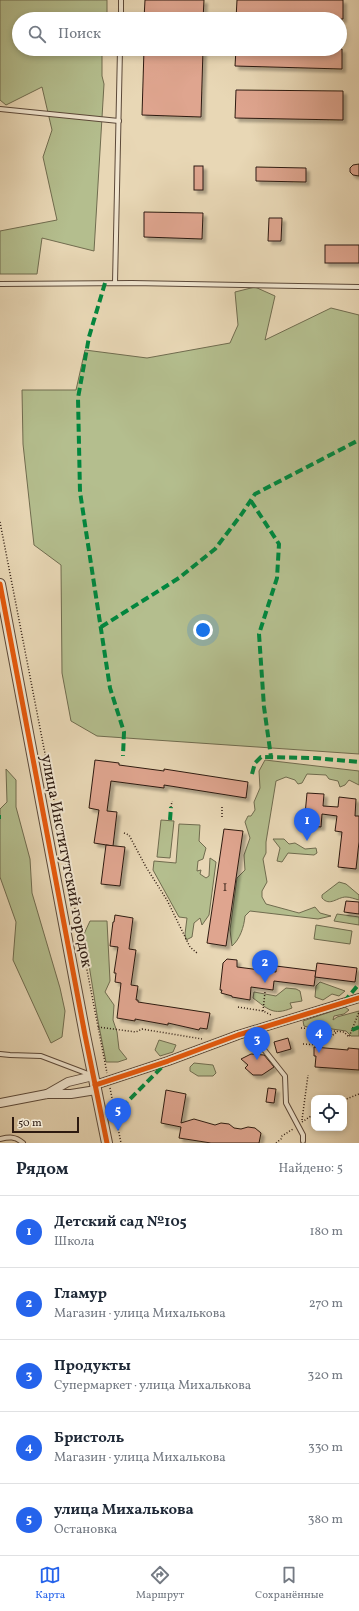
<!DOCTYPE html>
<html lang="ru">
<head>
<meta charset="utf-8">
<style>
	:root { --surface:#fff; --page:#f2f2f3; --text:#1f2937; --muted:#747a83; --line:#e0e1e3; --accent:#2563eb }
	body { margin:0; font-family:Vollkorn,serif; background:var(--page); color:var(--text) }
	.controls { position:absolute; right:12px; bottom:12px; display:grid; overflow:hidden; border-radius:8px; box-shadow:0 2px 6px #0003 }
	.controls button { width:36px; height:36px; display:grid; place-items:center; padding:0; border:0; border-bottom:1px solid var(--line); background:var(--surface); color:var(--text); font:20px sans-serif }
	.scale { position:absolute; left:12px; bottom:10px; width:67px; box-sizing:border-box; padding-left:4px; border:2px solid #2d1a10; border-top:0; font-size:11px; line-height:14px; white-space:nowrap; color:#2d1a10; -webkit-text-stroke:3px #f0e5cf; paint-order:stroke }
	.you { position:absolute; left:203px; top:630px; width:14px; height:14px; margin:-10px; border:3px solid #fff; border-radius:50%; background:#1a73e8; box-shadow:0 0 0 6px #1a73e833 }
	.badge { display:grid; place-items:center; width:26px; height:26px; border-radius:50%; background:var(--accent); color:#fff; font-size:13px; font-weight:700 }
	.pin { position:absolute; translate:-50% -33px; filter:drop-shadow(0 1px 2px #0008) }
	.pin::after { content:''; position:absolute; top:21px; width:14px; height:12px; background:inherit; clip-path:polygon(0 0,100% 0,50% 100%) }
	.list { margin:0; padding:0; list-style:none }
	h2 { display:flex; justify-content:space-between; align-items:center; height:52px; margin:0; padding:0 16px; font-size:17px }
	h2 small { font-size:13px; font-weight:400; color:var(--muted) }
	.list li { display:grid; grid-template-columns:26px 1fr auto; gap:12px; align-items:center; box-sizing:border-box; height:72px; padding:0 16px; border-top:1px solid var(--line) }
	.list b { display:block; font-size:15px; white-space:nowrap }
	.list p { margin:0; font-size:13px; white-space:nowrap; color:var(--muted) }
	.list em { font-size:13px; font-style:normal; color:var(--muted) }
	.icon { flex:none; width:22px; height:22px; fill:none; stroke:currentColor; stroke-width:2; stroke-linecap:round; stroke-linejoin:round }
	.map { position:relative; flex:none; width:359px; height:1143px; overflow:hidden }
	.search { position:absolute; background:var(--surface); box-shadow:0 2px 6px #0003; left:12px; right:12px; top:12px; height:44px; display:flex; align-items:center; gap:10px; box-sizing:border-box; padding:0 14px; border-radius:22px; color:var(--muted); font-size:15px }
	.sheet { height:412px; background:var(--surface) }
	nav { display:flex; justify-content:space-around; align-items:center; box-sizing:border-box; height:56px; border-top:1px solid var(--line); background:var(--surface); font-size:11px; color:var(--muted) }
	nav a { display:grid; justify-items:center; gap:2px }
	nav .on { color:var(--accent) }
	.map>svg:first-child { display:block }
	.green { fill:#b4be8e; stroke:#706c4f }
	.building { fill:#dfa58f; stroke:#2d1a10; filter:url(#shadow) }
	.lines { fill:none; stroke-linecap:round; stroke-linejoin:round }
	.service-casing { stroke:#5c4939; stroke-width:6 }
	.minor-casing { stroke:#5c4939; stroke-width:10 }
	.tertiary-casing { stroke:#5c4939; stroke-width:12 }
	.path { stroke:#2d1a10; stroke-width:1.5; stroke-dasharray:1 2; stroke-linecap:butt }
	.service { stroke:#f0e5cf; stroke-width:4 }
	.minor { stroke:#f0e5cf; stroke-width:8 }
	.tertiary { stroke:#f0e5cf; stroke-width:10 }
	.quiet { stroke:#00873e; stroke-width:4; stroke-dasharray:8 4; stroke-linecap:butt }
	.cycleway-casing { stroke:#f0e5cf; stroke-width:8 }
	.cycleway { stroke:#e8590c; stroke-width:5 }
	.labels { text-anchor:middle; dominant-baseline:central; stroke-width:4; stroke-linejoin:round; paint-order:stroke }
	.number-label { font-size:14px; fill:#5a3d30 }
	.street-label { font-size:16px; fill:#2d1a10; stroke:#f0e5cf }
</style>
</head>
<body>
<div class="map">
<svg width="359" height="1143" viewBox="0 0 359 1143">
	<defs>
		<filter id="shadow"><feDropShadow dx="3.5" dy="3.5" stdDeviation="1" flood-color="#0004"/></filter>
	</defs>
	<rect width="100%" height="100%" fill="#e8d7b5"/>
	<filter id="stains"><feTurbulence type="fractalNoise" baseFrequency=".005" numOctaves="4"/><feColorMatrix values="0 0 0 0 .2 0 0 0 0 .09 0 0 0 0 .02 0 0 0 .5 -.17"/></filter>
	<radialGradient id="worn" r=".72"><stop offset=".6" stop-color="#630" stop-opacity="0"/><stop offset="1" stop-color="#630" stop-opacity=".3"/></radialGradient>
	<!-- green -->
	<g class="green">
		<path d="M0,0h107v19h-88v30h83v27l2,8 -10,167 -52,-13 -5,36h-37v-43l57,-11 -14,-63 9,-27 -10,-43 -36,18 -6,-5z"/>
		<path d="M255,287l20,9 -10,44 66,-32 28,7v439l-262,-18 -26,-15 -9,-48 -1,-108 -27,-20 -11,-101 -1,-54h54l9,-40 62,8 83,-15 8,-18 -3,-33z"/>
		<path d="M265,760l94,11v14l-10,-5 -4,5 -5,2 -2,-6 -9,-2 -3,-4 -19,-1 -5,9 -4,1 -3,-4 -9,-3 -10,4 -10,61v11l-3,6 4,23 -5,9v6l4,7 33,9 16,-6 5,6 11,3 -13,3 -68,-8 -5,5c-1,11 -5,23 -13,30l-2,-16 7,-52 8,-8 -1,-15 6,-17 -5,-16 3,-6h3l4,-6 -1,-8 6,-14 -1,-17z"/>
		<path d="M6,769l10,11v27l14,52 2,34 28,95 5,23 -3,26 -11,6 -38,-83 3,-38 -16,-45v-68l7,-7z"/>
		<path d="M161,820l13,1 -4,37 -13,-1z"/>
		<path d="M179,824l21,1 -1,16 7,7 -3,11 -5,2 -1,10 4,-1 -1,4 6,4 3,-2 1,-18 6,4 -7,53 -7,10 -2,-7 -6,5 -2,14 -6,3 -1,-6 2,-16 -8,-1 -26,-47 1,-9 22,2z"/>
		<path d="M273,839h11l5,5 6,-1 10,6 11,-1 1,5 -3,2 -26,-2 -6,9 -5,-1 3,-13z"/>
		<path d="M339,882l7,2 13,11v5c-4,-1 -9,-3 -13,-3 -9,0 -16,10 -24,1v-3z"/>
		<path d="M337,914l22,3v8l-25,-4z"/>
		<path d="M90,921h17l3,60 -5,11 9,13 -1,15 4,12 2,17 8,10 -9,3h-12l-8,-41 -14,-87z"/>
		<path d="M316,925l36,6 -2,13 -36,-5z"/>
		<path d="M320,982l25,9 -6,5 -7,-2 -9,6 -8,-3 1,-11z"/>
		<path d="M286,988l10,1 4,2 2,10 -12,2 2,5c-19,8 -24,1 -39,-10l1,-6 22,4z"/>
		<path d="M345,1007l4,3 -5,4 -10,2 -1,4 4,-3 22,-6v25h-8l-5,-5 -21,-3 -8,2 -13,-4 -1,-5z"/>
		<path d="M159,1040l17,5 -3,7 -13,4 -5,-6z"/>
		<path d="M194,1063l19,2 3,8 -3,3h-15l-8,-5v-4z"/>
	</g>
	<!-- building -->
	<g class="building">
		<path d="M145,0h59l-1,19h-59z"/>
		<path d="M237,0h106v19h-107z"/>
		<path d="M144,49h59l-2,68 -59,-2z"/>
		<path d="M236,49h106v20l-107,-3z"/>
		<path d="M236,90l107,1v29l-108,-2z"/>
		<path d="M359,164v12l-6,-1 -3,-3v-4l3,-3z"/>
		<rect x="194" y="166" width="9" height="24"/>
		<path d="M256,167l50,1v14l-50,-1z"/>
		<path d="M144,212l59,1 -1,26 -58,-2z"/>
		<path d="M269,218h13l-1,23h-13z"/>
		<rect x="325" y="245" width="34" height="18"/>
		<path d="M95,760l24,3v2l45,6v-2l84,13 -2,16 -82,-13v3l-53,-7 -4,30 10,1 -4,34 -19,-3 5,-33 -10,-2z"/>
		<path d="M307,793l17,1 -1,12 15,1 1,-10 17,2 -1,17h4v26l-3,27 -18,-2 4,-35 -7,-1 2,-15 -15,-2 -1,13 -17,-2z"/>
		<path d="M224,829l19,2 -17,115 -19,-3z"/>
		<path d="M106,845l19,2 -5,39 -19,-2z"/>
		<path d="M346,901l13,1v12l-15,-2z"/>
		<path d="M115,915l18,3 -4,31 7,1 -5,35 7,1 -2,14h2v2l72,11 -3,16 -7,-1 -1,2 -31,-7v2l-33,-6v2l-18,-3 4,-35 -6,-1 1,-9h-2l4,-26 -8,-1 3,-24h1z"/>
		<path d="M227,959l10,1v7l39,5v-6l40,5 -2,15 -40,-5 -1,9 -22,-3 -1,13 -18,-3v-1l-11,-3 1,-3h-2l3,-27z"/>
		<path d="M317,963l40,5 -2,14 -40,-5z"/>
		<path d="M288,1038l3,11 -14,4 -3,-11z"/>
		<path d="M314,1047l34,3v-2l11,1v21l-44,-3 1,-11h-2z"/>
		<path d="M251,1054l13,1 10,12 -12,8h-9l-8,-7 3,-3 -7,-6z"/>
		<path d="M268,1088l8,1 -2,14 -8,-1z"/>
		<path d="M166,1090l20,4 -5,29 13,-4 21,6 6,-2 8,1 5,4 7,1 7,-2 7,1 6,5 -2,10h-48l-32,-5 2,-11 -20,-4z"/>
	</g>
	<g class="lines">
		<!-- service casing -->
		<g class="service-casing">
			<g id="service">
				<path d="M121,19v-19"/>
				<path d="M0,109l119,12"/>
				<path d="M115,283l5,-234"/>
				<path d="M0,284l132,-1 227,4"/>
				<path d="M250,1032l35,44 1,27 17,32v6"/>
				<path d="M0,1054l10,1 31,1 50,19"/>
				<path d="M0,1139c9,-2 15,-3 23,4"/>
			</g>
		</g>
		<!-- minor casing -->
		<g class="minor-casing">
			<g id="minor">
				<path d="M95,1085l73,-24 70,-26 121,-37"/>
				<path d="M47,1094l21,-12 25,-6"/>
				<path d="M0,1103l47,-9h24l25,-4"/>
			</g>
		</g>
		<!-- tertiary casing -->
		<g class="tertiary-casing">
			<path id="tertiary" d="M0,584l85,451 22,108"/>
		</g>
		<!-- path -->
		<g class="path">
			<path d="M0,522l107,551"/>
			<path d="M171,807l1,-6"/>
			<path d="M222,817v-10"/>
			<path d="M124,833l5,2 17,32 21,33 23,47 7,6"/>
			<path d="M238,1007l25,4 8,4"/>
			<path d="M263,1011l2,-19"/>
			<path d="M98,1027l38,5 6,-3 60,10"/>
			<path d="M301,1028l43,4 5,5 10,-25"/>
			<path d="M303,1044l16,1 18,-13"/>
			<path d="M110,1088l11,55"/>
			<path d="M344,1100l15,-6"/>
			<path d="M302,1120l6,-45"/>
			<path d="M302,1122l12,-8"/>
			<path d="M276,1143l5,-4 1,-3 11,-7"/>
		</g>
		<!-- service -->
		<use href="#service" class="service"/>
		<!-- minor -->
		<use href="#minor" class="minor"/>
		<!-- tertiary -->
		<use href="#tertiary" class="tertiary"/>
		<!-- quiet -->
		<g class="quiet">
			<path d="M105,283l-16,54 -11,61 2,94 30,196 14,44 -1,24"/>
			<path d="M251,501l28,43 -2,34 -18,56 5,73 7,50"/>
			<path d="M101,627l78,-49 36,-29 26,-34 14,-21 104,-54"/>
			<path d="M252,774l3,-11 6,-6 54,1 44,4"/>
			<path d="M0,817h1"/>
			<path d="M170,820l1,-13"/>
			<path d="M344,1002l15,-18"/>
			<path d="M352,1030l7,-3"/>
			<path d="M116,1118l9,-14 39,-39"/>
		</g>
		<!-- cycleway casing -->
		<g class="cycleway-casing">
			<g id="cycleway">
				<path d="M0,584l85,451 22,108"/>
				<path d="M95,1085l73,-24 70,-26 121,-37"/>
			</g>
		</g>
		<!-- cycleway -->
		<use href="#cycleway" class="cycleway"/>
	</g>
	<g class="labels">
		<!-- number labels -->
		<g class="number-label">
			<text x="225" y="887">1</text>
		</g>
		<!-- street labels -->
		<g class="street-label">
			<text transform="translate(66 861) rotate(79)">улица Институтский городок</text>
		</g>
	</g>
	<rect width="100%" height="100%" filter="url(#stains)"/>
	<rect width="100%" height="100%" fill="url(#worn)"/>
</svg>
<div class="controls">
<button><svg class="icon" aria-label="locate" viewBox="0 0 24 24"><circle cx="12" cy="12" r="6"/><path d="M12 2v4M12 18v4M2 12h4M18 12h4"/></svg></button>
</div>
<div class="scale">50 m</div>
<div class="you"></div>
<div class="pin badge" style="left:307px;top:841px">1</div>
<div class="pin badge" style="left:265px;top:983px">2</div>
<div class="pin badge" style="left:257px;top:1060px">3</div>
<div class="pin badge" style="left:319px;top:1053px">4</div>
<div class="pin badge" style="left:118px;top:1131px">5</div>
<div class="search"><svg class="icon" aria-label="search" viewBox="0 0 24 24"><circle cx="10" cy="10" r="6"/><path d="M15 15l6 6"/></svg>Поиск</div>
</div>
<section class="sheet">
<h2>Рядом<small>Найдено: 5</small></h2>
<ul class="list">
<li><span class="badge">1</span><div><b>Детский сад №105</b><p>Школа</p></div><em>180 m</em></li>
<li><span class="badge">2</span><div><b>Гламур</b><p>Магазин · улица Михалькова</p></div><em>270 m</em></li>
<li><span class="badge">3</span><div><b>Продукты</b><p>Супермаркет · улица Михалькова</p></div><em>320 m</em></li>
<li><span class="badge">4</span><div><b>Бристоль</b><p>Магазин · улица Михалькова</p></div><em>330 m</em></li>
<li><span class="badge">5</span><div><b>улица Михалькова</b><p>Остановка</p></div><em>380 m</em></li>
</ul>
</section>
<nav>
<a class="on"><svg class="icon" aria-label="map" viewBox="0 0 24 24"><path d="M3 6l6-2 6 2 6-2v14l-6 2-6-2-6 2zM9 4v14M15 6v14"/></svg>Карта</a>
<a><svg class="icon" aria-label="directions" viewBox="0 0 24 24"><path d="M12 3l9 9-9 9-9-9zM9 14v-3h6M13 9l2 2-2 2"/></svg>Маршрут</a>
<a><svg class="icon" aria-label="saved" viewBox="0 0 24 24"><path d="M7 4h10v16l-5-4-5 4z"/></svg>Сохранённые</a>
</nav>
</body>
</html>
